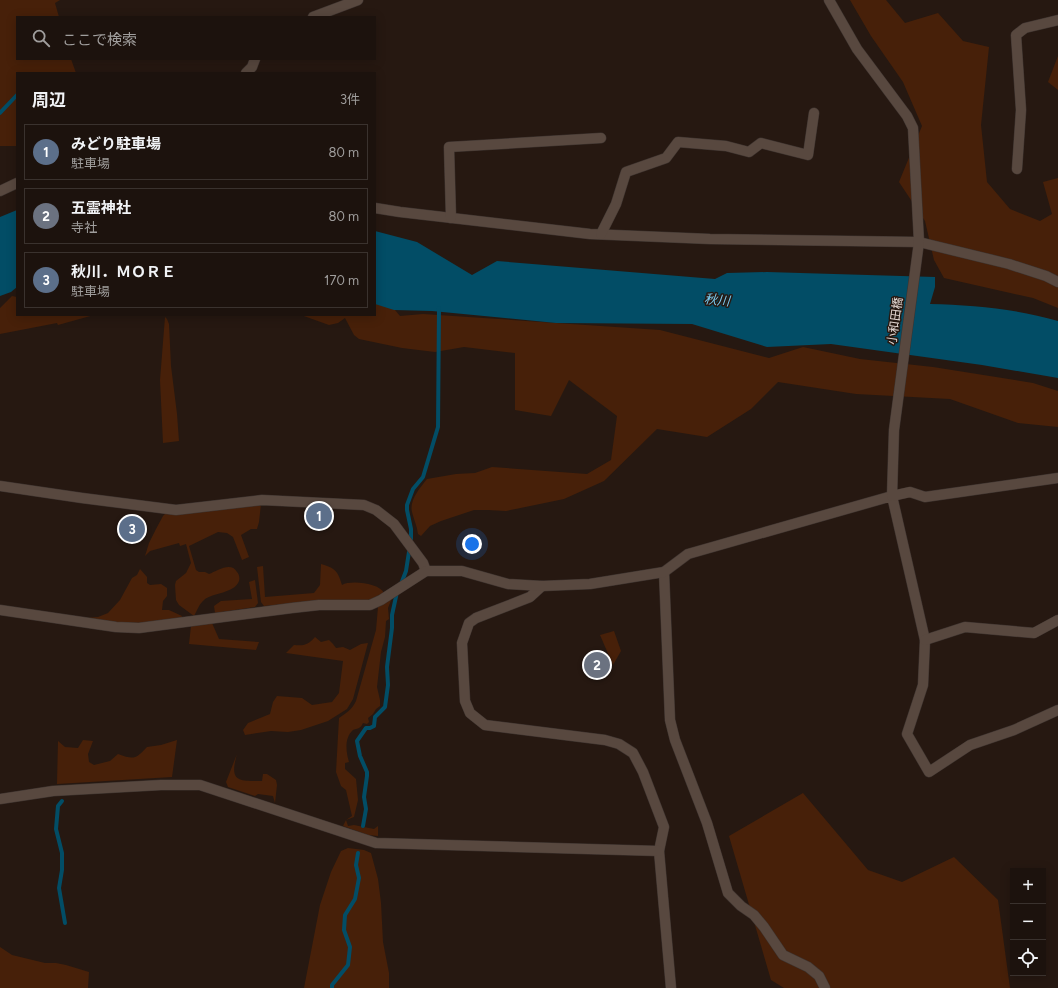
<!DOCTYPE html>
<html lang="ja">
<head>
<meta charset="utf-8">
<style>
	:root { --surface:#1c120d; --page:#251b16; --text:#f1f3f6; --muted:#a09e9d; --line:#3a322e; --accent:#b45309 }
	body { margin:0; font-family:Figtree,"Noto Sans JP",sans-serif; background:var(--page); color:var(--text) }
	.controls { position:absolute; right:12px; bottom:12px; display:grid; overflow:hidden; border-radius:0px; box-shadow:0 2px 10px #0003 }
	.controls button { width:36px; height:36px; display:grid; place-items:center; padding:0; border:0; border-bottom:1px solid var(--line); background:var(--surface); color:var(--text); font:20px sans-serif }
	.you { position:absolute; left:472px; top:544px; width:14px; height:14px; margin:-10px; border:3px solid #fff; border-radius:50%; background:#1a73e8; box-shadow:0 0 0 6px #1a73e833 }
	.badge { display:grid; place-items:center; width:26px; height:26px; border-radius:50%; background:var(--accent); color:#fff; font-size:13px; font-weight:700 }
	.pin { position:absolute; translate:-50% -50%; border:2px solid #fff; box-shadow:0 1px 4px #0006 }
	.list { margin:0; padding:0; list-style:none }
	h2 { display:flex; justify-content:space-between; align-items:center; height:52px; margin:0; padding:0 16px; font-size:17px }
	h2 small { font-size:13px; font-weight:400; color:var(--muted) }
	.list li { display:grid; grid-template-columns:26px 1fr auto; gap:12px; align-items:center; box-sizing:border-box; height:56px; margin:0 8px 8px; padding:0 8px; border:1px solid var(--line); border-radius:0px }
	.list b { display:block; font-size:15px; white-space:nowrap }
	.list p { margin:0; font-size:13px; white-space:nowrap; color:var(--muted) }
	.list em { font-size:13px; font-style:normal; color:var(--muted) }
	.icon { flex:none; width:22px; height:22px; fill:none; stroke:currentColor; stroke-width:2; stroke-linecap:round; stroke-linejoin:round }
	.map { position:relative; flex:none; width:1058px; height:988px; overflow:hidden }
	.search { position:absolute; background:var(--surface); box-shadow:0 2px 10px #0003; left:16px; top:16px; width:360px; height:44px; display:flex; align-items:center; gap:10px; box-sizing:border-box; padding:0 14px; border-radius:0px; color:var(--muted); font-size:15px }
	.panel { position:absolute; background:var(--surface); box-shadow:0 2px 10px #0003; left:16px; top:72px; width:360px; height:244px; border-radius:0px }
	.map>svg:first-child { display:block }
	.green { fill:#472009 }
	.water { fill:#024d66 }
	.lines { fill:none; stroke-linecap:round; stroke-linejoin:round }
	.stream { stroke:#024d66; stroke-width:4 }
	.minor-casing { stroke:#3d332f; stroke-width:11 }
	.tertiary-casing { stroke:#3d332f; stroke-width:11 }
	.minor { stroke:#58483f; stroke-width:10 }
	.tertiary { stroke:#58483f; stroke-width:10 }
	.labels { text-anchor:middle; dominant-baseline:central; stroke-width:3; stroke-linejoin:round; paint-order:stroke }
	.street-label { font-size:12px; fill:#e4d9d4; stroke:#261811 }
	.water-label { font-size:13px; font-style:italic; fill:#7bccf0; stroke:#261811 }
</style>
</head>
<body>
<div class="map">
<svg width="1058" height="988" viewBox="0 0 1058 988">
	<rect width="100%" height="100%" fill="#261811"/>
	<!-- green -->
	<g class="green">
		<path d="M0,0h60l-5,3 4,14h-42v42h54l5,14h-59v73h-17z"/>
		<path d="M850,0h36l19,23 33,-10 25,28 26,6 -8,78 6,57 23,27 30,12 12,-7 -9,-32 15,-4v130l-25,-10 -89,-20 -10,-18 -9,-39 -26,-39 23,-56 -19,-44 -32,-46z"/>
		<path d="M1058,56v34l-10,-8z"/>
		<path d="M12,296l5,1v18h77l-36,10 -1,-2 -57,11v-26z"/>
		<path d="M375,300l15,4 10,12 23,-2 237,16 109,28 34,-11 57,12 73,8 100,16 25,8v36l-40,-4 -68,-24 -94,-5 -78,-12 -27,27 -44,28 -50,-8 -53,52 -40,18 -58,12 -18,-1h-14l-33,11 -11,5 -9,10 -3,-2c-1,-8 -4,-14 -6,-22 -3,-12 8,-24 15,-33l29,-5 19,-1 17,-6 95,7 24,-14 6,-44 -48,-36 -18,36 -36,-6v-57l-51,-6 -29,5 -33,-4 -43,-9 -5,-4 -9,-17 -7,5 -9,2 -28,-10h74z"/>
		<path d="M165,317l2,2 2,5 2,42 6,48 2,27 -16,2 -3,-63z"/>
		<path d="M261,504l-2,18 -2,7h-6l-10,6 8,22 -7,3 -9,-23 -6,-4 -9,-1 -29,14 7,24 3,2h6l4,2c8,-3 22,-13 28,-2 2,2 3,6 2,9 -5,13 -26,11 -35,19 -5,4 -7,11 -10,16l-15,-11 -3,-5 -1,-15 1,-4 10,-8 5,-10 -5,-19 -6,2 -1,-3 -29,8 -5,5 4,-13 7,-14 7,-13 4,-4z"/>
		<path d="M321,564c14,4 17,7 21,21 9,-5 37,-2 42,8l-8,5 -8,2 -50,1 -54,5 -3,-4 -4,-35 6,-1 2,31 49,-4 6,-8z"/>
		<path d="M140,569l7,8v6l3,2 11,-1 6,4v8l-4,5 -1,9h7l13,6 -1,2 -32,5 -20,1 -43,-6 12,-1 10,-4 12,-13 12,-22 5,-3z"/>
		<path d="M255,580l3,23 -3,4 -40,6 -1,-7 7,-5 31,-2 -3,-17z"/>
		<path d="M392,598l-4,10 1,11 -3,2 -1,16 -4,15 -4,35 3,13v6l-4,3 -3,5 -5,4 1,4 -2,2 -4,-1c-1,2 -2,4 -4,5 -1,1 -5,1 -6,2 -9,8 -7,22 -4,32l-4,1v6l11,10 2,21 -4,17 -8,3 2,6 6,-1 20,4 4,-3v10l-10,-1 -25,-9 3,-6 6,-4 -6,-26 -5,-4 -5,-14 3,-54c7,-5 13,-8 17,-17l20,-71 2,-23z"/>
		<path d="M212,623l7,16 40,3 -3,8 -67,-6 2,-18z"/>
		<path d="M614,631l7,20 -8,14 -13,-30z"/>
		<path d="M315,637l6,5 8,-2 4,4 3,4 7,-1 7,3 11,-6 7,-1 -15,56 -6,10 -19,12 -27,9 -13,2 -17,-1 -26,4 -2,-5 5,-7 22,-9 3,-12 4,-6 25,2 10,7 20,-3 7,-9 4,-32 -57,-8 8,-8c10,1 14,0 21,-8z"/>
		<path d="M83,740l10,1 -5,13 1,8 5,3 16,-4 8,-7c16,6 18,5 29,-7l14,-2 16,-5 -5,37 -115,7 1,-43 7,6 13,1z"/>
		<path d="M237,754c-8,28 1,27 25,27l1,-7h4l9,6 1,5 -2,18 -2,-7 -15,-2 -3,2 -27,-9 -2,-5z"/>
		<path d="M803,793l65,77 34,12 52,-25 44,43 12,88h-226l-13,-8 -42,-144z"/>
		<path d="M348,848l16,2 7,3 7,26 3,24 2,39 6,31v15h-85l16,-83 11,-33 10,-21z"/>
		<path d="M0,947l12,8 33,8h11l10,2 23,7 -1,16h-88z"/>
	</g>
	<!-- water -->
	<g class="water">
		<path d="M17,210v77l-6,5 -11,4v-79z"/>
		<path d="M375,231l42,11 55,33 25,-14 218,18 12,-6 40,-1 168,5v10l-5,17c43,1 87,5 128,17v57l-76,-13 -151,-21 -64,3 -75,-23 -136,-1 -124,-12 -38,-1 -19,-6z"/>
	</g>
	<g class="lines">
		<!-- stream -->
		<g class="stream">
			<path d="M0,113l17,-18"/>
			<path d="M401,584l5,-13 5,-32v-10l-4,-19v-5l6,-16 10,-12 15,-50 1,-119"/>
			<path d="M62,801l-4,5 -2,23 6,24v17l-3,18 6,35"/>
			<path d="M363,826l3,-17 -2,-12 3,-21v-4l-7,-16 -3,-15 9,-13h4l4,-2 1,-9 10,-10 3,-22 -1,-18 5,-39v-13l5,-23"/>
			<path d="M332,988v-3l16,-20 2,-18 -6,-17 1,-15 10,-16 4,-21 -3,-13 2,-12"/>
		</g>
		<!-- minor casing -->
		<g class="minor-casing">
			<g id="minor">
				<path d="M313,17l45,-17"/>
				<path d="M246,73l6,-6 3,-8"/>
				<path d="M1017,169l4,-59 -5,-75 9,-7 33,-8"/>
				<path d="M0,191l17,-8"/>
				<path d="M375,208l25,4 190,22 120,5 209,3 90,22 37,12 12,6"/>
				<path d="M451,218l-2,-71 152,-9"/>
				<path d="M601,234l15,-30 10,-32 40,-14 12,-16 48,4 23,6 12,-9 47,12 6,-42"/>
				<path d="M0,486l82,12 94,12 86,-10 102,5 12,5 18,14 29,39 3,8"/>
				<path d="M664,572l6,148 5,20 32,83 21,70 13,13 13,9 10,12 19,28 25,12 11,9 6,12"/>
				<path d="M542,586l-12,11 -54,21 -7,5 -7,20 3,58 5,12 15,12 120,15 14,4 14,9 10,19 21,55 -5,24 12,137"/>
				<path d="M0,610l116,17 23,1 153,-20 27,-3h51l11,-5 45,-29h36l46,13 34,2 48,-2 74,-12 24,-18 204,-58 33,144 -2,45 -16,49 22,38 41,-27 44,-15 44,-20"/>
				<path d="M925,640l40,-13 69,6 24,-13"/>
				<path d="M0,799l53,-8 108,-6h39l176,58 283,8"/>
			</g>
		</g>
		<!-- tertiary casing -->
		<g class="tertiary-casing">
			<path id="tertiary" d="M829,0l28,49 50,67 6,12 6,114 -25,188 -2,66 18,-4 15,5 133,-19"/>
		</g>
		<!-- minor -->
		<use href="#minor" class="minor"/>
		<!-- tertiary -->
		<use href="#tertiary" class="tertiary"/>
	</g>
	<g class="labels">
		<!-- street labels -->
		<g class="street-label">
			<text transform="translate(895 321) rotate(-82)">小和田橋</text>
		</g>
		<!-- water labels -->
		<g class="water-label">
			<text transform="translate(717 300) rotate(5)">秋川</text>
		</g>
	</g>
</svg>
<div class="controls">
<button>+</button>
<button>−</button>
<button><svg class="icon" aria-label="locate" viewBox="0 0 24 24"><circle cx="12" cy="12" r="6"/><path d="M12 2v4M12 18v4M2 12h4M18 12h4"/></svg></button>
</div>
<div class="you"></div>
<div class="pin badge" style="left:319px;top:516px;background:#5c6f8a">1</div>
<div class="pin badge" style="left:597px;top:665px;background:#6b7280">2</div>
<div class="pin badge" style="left:132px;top:529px;background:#5c6f8a">3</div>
<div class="search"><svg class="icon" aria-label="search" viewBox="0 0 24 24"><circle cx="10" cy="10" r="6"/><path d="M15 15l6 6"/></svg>ここで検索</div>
<section class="panel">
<h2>周辺<small>3件</small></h2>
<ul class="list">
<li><span class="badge" style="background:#5c6f8a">1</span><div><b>みどり駐車場</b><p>駐車場</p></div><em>80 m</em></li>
<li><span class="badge" style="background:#6b7280">2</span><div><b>五霊神社</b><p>寺社</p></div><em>80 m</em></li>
<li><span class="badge" style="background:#5c6f8a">3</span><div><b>秋川．ＭＯＲＥ</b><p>駐車場</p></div><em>170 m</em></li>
</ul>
</section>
</div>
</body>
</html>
